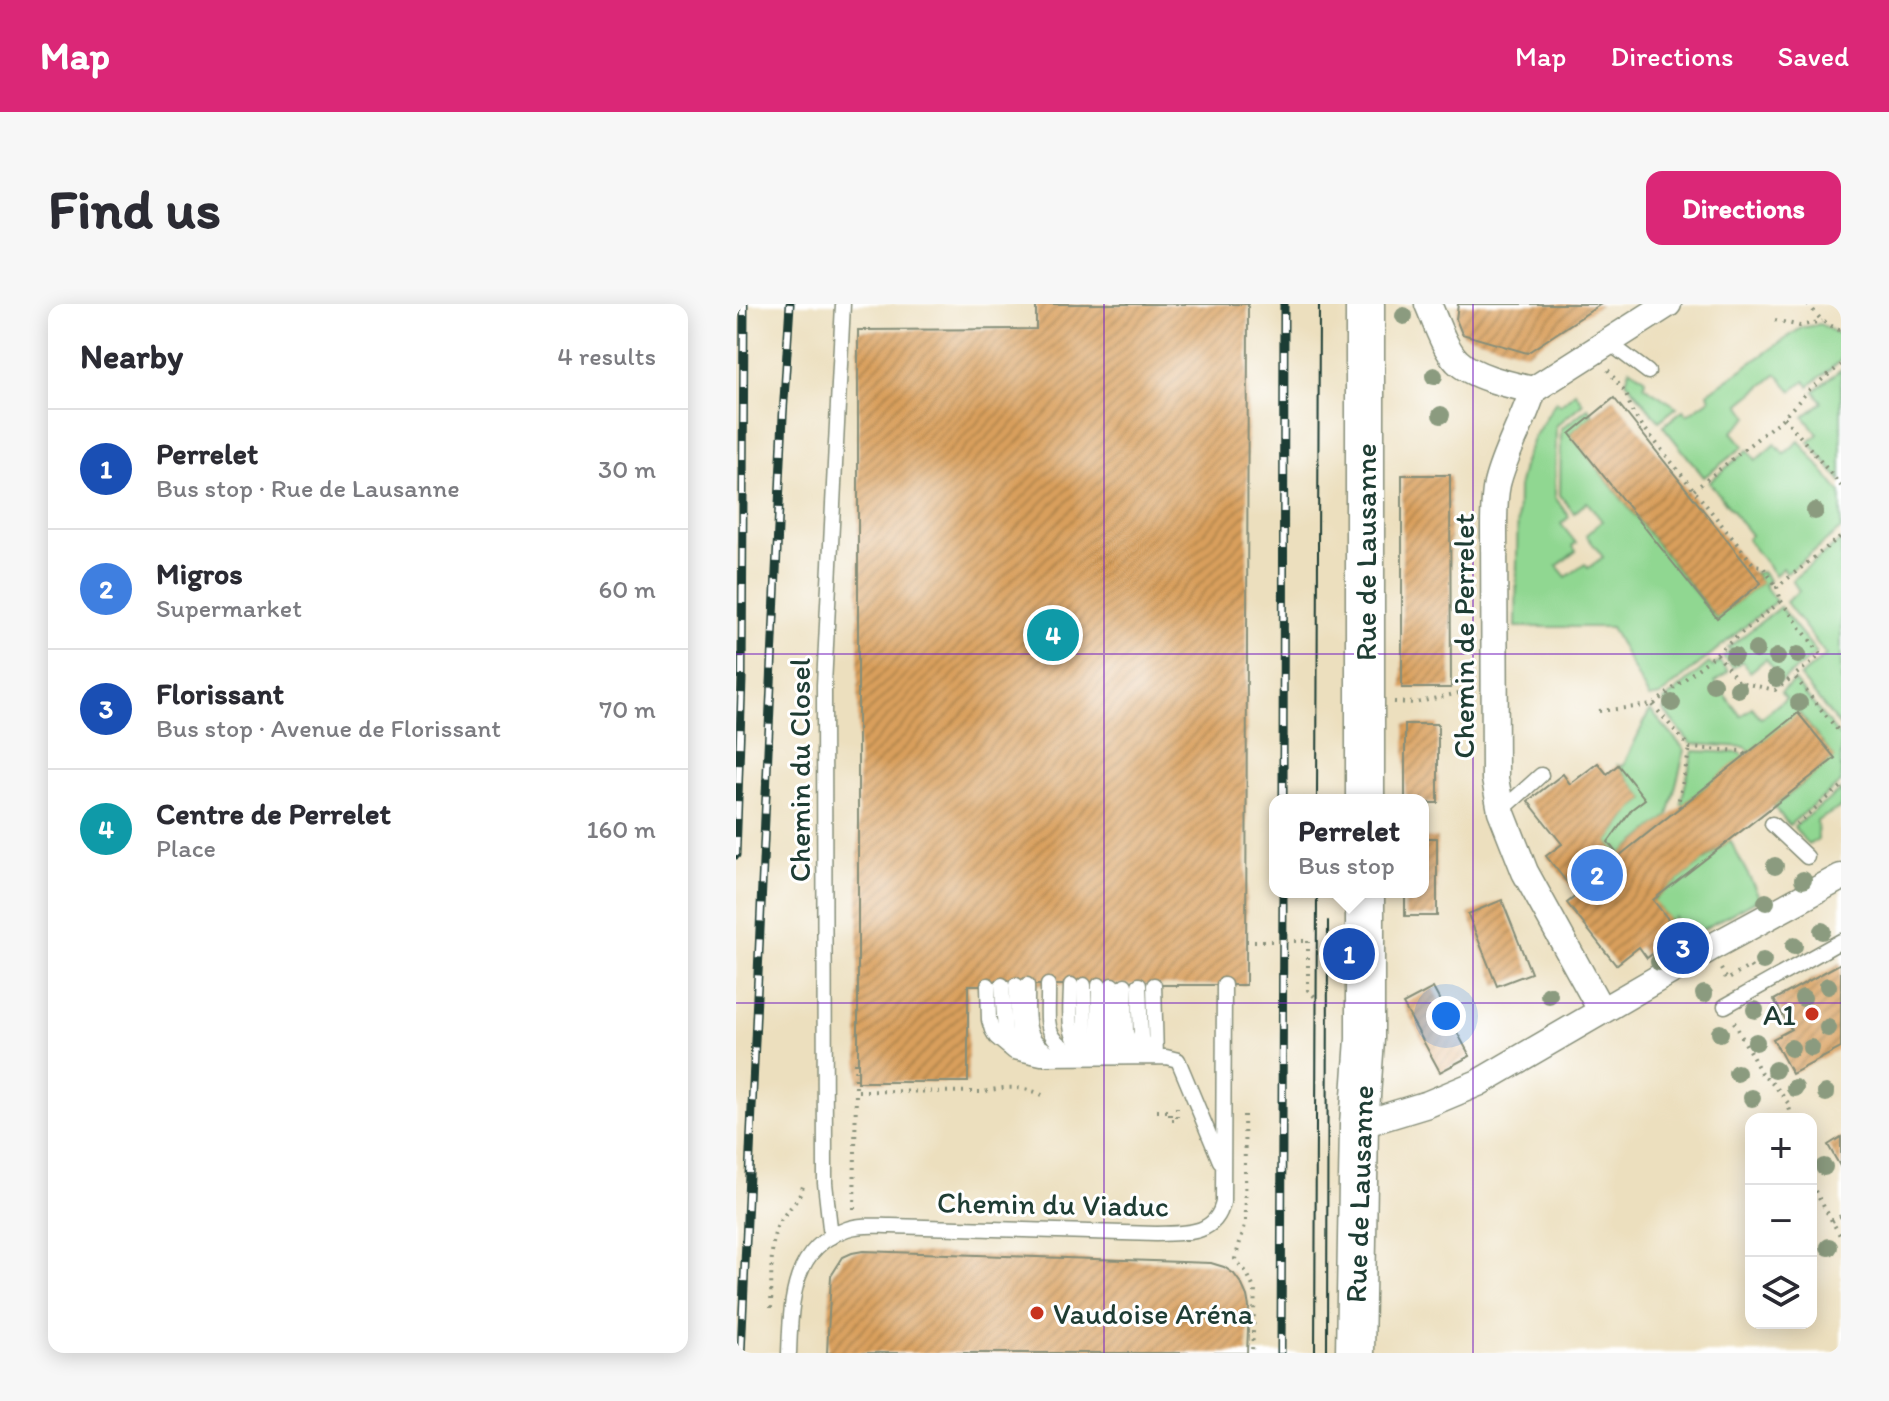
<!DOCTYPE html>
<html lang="en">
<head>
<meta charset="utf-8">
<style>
	:root { --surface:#fff; --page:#f7f7f7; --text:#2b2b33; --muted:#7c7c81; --line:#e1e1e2; --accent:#db2777 }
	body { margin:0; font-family:Itim,sans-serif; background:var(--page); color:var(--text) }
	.controls { position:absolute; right:24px; bottom:24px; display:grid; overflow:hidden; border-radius:16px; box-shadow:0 4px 20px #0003 }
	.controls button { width:72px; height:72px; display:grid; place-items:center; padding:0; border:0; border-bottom:2px solid var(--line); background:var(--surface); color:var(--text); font:40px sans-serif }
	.you { position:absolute; left:710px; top:712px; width:28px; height:28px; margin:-20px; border:6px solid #fff; border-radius:50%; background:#1a73e8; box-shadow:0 0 0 12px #1a73e833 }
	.badge { display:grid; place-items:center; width:52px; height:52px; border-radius:50%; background:var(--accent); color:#fff; font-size:26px; font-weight:700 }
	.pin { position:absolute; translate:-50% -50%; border:4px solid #fff; box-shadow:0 2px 8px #0006 }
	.popup { position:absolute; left:533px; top:490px; width:160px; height:104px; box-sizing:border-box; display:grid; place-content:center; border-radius:16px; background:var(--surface); filter:drop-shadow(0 2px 6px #0005); font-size:26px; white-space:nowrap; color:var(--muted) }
	.popup b { font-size:30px; color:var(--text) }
	.popup::after { content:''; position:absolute; left:50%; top:100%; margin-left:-16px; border:16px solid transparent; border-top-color:var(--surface) }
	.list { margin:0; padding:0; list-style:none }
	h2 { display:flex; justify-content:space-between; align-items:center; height:104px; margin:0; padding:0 32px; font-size:34px }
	h2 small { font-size:26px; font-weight:400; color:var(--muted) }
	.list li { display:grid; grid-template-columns:52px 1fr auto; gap:24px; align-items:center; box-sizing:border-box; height:120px; padding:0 32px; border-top:2px solid var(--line) }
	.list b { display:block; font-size:30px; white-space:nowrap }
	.list p { margin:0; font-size:26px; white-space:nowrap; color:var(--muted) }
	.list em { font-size:26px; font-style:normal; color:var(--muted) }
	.icon { flex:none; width:44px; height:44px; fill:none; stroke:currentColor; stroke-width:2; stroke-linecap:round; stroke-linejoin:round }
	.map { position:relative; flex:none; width:1105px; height:1049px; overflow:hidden; border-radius:16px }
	header { display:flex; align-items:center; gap:48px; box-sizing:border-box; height:112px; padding:0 40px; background:var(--accent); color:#fff }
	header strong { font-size:38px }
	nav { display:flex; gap:44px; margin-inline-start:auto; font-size:28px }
	.intro { display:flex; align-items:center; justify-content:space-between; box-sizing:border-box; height:192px; padding:0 48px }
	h1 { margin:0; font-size:56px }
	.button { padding:20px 36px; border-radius:16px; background:var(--accent); color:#fff; font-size:28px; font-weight:700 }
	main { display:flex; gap:48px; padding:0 48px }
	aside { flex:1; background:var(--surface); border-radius:16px; box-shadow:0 4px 20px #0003 }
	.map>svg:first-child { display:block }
	.green { fill:#90d791; stroke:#588a62; stroke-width:2 }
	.building { fill:url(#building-hatch) }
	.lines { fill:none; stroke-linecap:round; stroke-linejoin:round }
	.lane-casing { stroke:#868e79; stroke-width:17 }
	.street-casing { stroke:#868e79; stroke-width:29 }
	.secondary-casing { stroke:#868e79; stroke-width:41 }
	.path { stroke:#868e79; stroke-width:4; stroke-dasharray:2 6; stroke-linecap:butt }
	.lane { stroke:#fff; stroke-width:14 }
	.street { stroke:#fff; stroke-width:26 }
	.secondary { stroke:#fff; stroke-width:38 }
	.tram { stroke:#1f3d34; stroke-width:2 }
	.rail-casing { stroke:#1f3d34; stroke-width:9 }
	.rail { stroke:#fff; stroke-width:6; stroke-dasharray:18; stroke-linecap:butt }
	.path-bridge { stroke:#868e79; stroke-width:4; stroke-dasharray:2 6; stroke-linecap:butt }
	.tree { fill:#8b9b7f }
	.grid { fill:none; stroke:#7b2cbf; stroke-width:2; stroke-opacity:0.55 }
	.poi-dot { fill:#c8321e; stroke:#fff; stroke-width:3 }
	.labels { text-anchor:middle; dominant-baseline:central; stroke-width:6; stroke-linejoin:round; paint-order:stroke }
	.street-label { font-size:30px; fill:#1f3d34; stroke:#fff }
	.poi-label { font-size:30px; fill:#1f3d34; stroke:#fff; text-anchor:end }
</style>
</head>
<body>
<header>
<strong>Map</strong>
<nav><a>Map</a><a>Directions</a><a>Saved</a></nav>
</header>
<div class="intro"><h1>Find us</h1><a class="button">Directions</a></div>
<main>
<aside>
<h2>Nearby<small>4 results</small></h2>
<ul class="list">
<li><span class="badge" style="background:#1a4fb4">1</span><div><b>Perrelet</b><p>Bus stop · Rue de Lausanne</p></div><em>30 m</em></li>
<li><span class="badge" style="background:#3f7fe0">2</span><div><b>Migros</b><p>Supermarket</p></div><em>60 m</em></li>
<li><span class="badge" style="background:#1a4fb4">3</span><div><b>Florissant</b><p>Bus stop · Avenue de Florissant</p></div><em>70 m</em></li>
<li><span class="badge" style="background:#0f9aa8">4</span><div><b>Centre de Perrelet</b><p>Place</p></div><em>160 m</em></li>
</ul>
</aside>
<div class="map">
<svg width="1105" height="1049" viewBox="0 0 1105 1049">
	<defs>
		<pattern id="building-hatch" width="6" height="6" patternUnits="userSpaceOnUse" patternTransform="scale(2)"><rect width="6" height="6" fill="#d99f5b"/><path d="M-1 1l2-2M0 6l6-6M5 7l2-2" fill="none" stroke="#af834c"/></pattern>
	</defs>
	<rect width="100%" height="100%" fill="#fff"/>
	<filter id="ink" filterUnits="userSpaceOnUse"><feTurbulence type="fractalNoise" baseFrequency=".0125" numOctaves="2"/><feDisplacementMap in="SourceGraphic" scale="16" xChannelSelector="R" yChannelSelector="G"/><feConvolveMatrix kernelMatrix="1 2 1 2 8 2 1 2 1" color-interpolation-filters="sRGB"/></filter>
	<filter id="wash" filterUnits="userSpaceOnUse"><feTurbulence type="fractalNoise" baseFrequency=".006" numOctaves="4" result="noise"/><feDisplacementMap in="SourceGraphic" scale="32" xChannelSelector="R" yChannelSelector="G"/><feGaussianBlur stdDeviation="1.8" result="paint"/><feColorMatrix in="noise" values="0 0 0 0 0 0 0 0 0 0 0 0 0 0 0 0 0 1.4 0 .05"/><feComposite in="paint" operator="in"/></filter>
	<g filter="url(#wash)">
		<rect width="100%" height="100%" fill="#ecdfbe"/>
		<!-- green -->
		<g class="green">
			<path d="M1084,20l16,9 5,1v26l-32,26 -4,-5 -13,10 -15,-17 -37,30 9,13 -17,15 12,14 -40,31 -41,-51 20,-16 4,5 23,-16 -2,-6 93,-65z"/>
			<path d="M894,64l15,11 -1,7 33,21 -18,14 -33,-40z"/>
			<path d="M1105,65v112l-32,-39 9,-8 -14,-17 18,-15 -8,-11z"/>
			<path d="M839,88l8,11 -27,23 -1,71 14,20 -8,7 15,19 -4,3 4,5 -19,15 9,11 19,-13 3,4 15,-11 -17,-22 16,-14 -15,-19 -13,11 -14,-18 1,-66 27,-21 5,7 -23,19 146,184 45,-35 -7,-10 8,-1 7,8 -5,5 12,16 -116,95 -11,2 -38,-71h-95l2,-139 6,-26 9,-23 23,-38 4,4z"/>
			<path d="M1063,137l42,52v36l-54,44 -4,-5 -8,7 -28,-36 4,-4 -42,-53 39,-32 8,10 19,-16 9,10z"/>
			<path d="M1105,236v188l-41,-51 26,-22 -40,-53 13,-11 -7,-11z"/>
			<path d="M1044,303l37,46 -41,32 -4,-5 6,-5 -12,-16 -16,13 -8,-11 -9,7 -10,-11 8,-6 -3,-3z"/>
			<path d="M983,357l9,11 -13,10 26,34 11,-9 9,11 25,-20 -5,-6 13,-11 47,57v45l-52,42 -15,-18 60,-49 -35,-45 -49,39 -4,-5 -55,-3 -27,-33 4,-4 -4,-6 45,-38 4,4z"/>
			<path d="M914,406l35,40 -17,66 -49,40 -11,-14 24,-33 13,-10 -27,-34 5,1z"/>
			<path d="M957,447l48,2 3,4 -61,48 -2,-2z"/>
			<path d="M1105,486v17l-24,14 1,19 -10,5 -14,-18z"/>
			<path d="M994,536l30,58 -71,39 -14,-20 -6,4 -16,-21z"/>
		</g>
		<g id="blocks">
			<!-- building -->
			<g class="building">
				<path d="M300,0h212l-2,681h-278v97h-110v-752l178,-1z"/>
				<path d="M722,0h143l-74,49 -65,-19 -6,-15z"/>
				<path d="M878,94l147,185 -44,35 -147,-184z"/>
				<path d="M666,171h48l1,213h-49z"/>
				<path d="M1062,409l37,45 -182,142 26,33 -32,25 -8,-11 -23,18 -49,-62 10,-8 -31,-39 16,-12 -34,-43 35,-27 7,10 28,-21 9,11 11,-9 27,34 -13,10 -24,33 11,14z"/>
				<path d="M669,420h33v79h-15v-3h-18z"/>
				<path d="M687,534h14v78h-32v-24h18z"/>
				<path d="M766,596l29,73 -34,13 -29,-72z"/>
				<path d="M1105,659v85l-49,26 -19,-35 18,-10 -17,-29z"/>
				<path d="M697,684l37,68 -30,16 -37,-68z"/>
				<path d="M1105,833v31l-13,-23z"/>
				<path d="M127,947l348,12 13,4 10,7 8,11 5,11 2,11 -2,46h-420l4,-77 12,-19 9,-4z"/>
			</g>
		</g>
	</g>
	<g filter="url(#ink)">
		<use href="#blocks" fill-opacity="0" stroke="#868e79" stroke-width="2"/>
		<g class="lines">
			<!-- lane casing -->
			<g class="lane-casing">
				<g id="lane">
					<path d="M872,38l40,30"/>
					<path d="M765,507l40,-36"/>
					<path d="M1036,520l35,33"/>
					<path d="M252,681l1,35 3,10 4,7 18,15 27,6 125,-1 12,3 42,101"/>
					<path d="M266,681l3,47 7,15"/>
					<path d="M280,681l3,53 2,5 15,8"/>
					<path d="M291,681c1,30 -6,58 29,70"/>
					<path d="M312,681c1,40 -8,53 33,71"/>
					<path d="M335,681c0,25 -7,55 18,68"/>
					<path d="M348,681l1,52 8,11 17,7"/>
					<path d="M363,681l-1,50 6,11 9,4"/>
					<path d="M376,681v49l5,9 10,8"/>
					<path d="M389,681l1,48 4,9 9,10"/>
					<path d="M403,681l2,52 2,8 8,9"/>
					<path d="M418,681l2,72"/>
					<path d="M989,702l116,-65"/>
					<path d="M95,933l-6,-54 -1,-498 19,-381"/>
					<path d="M53,1049c2,-50 2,-105 58,-124 14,-5 30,-3 44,-3l265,8c28,-1 60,2 67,-32l1,-217"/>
				</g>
			</g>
			<!-- street casing -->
			<g class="street-casing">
				<g id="street">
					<path d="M692,0c8,18 15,42 29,57 16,16 54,24 76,29"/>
					<path d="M797,86c-10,33 -28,61 -36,94 -3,14 -3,30 -3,44l1,251 6,32 24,61 76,138"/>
					<path d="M797,86l135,-86"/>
					<path d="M623,821l69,-21 50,-21 234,-136 129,-70"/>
				</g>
			</g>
			<!-- secondary casing -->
			<g class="secondary-casing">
				<g id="secondary">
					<path d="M629,496v-496"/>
					<path d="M619,1049l4,-228 6,-86v-147"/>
				</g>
			</g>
			<!-- path -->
			<g class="path">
				<path d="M1072,0l14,17 19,10"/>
				<path d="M1039,16l25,6 22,-5"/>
				<path d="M872,66l18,24 7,20 121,151 8,1 15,21"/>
				<path d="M1048,113l57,69"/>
				<path d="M958,186l90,-73 26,-28 31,-24"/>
				<path d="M1045,297l40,54 -27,21 47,58"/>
				<path d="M981,350l22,28 36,8 19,-14"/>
				<path d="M658,398l21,1 57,-13"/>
				<path d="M917,401l37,43 53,3 3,4"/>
				<path d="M863,407l54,-6 128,-104 -4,-14 64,-51"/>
				<path d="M944,503l-2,-3 12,-56"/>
				<path d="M1060,520l45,-37"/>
				<path d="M572,637v49l8,8"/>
				<path d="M985,665l6,11 23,-14 4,6"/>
				<path d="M441,681v7"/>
				<path d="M998,718l27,51 15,14 12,16 4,16"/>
				<path d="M119,758l1,29"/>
				<path d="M421,807h13v9h7v-13"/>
				<path d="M508,811l2,107 -11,37 12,14 8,18 -3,62"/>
				<path d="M1075,880l30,53"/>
				<path d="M118,905l2,-118 128,1c18,-6 41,-6 58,3"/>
				<path d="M1096,917l9,-5"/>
				<path d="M35,1004c1,-20 -2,-67 7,-83 9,-18 21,-20 26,-43"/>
			</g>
			<!-- lane -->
			<use href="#lane" class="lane"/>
			<!-- street -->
			<use href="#street" class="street"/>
			<!-- secondary -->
			<use href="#secondary" class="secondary"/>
			<!-- tram -->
			<g class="tram">
				<path d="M581,496l2,-496"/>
				<path d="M579,1049l2,-461"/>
				<path d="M591,1049l1,-432"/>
			</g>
			<!-- rail casing -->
			<g class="rail-casing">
				<g id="rail">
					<path d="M547,496l1,-496"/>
					<path d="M0,551l6,-176 2,-375"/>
					<path d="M5,1049l42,-937 7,-112"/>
					<path d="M545,1049l2,-461"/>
				</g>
			</g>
			<!-- rail -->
			<use href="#rail" class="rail"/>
			<!-- path-bridge -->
			<path class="path-bridge" d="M510,637h62"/>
		</g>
		<!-- trees -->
		<g class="tree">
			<circle cx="668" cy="12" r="9"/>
			<circle cx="698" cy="72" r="9"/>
			<circle cx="705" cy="111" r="9"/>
			<circle cx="1079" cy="207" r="9"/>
			<circle cx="1020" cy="346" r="9"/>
			<circle cx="1062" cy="351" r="9"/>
			<circle cx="998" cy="352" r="9"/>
			<circle cx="1041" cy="353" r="9"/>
			<circle cx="1040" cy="374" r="9"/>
			<circle cx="977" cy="380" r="9"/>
			<circle cx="1002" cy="385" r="9"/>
			<circle cx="936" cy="399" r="9"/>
			<circle cx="1063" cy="399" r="9"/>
			<circle cx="1039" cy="562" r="9"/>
			<circle cx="1067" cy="576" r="9"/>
			<circle cx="1030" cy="598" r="9"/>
			<circle cx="1086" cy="627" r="9"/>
			<circle cx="960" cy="637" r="9"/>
			<circle cx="1058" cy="642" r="9"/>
			<circle cx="1027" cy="657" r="9"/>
			<circle cx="923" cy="658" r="9"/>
			<circle cx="1092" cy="682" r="9"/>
			<circle cx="968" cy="690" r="9"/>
			<circle cx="813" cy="691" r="9"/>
			<circle cx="1067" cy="694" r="9"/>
			<circle cx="1019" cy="706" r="9"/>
			<circle cx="1092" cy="724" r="9"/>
			<circle cx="984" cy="729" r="9"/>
			<circle cx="1020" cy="738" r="9"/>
			<circle cx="1055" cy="744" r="9"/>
			<circle cx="1075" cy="744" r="9"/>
			<circle cx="1039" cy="766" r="9"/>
			<circle cx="1001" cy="769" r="9"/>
			<circle cx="1059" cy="784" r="9"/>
			<circle cx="1090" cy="789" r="9"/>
			<circle cx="1016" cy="794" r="9"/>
			<circle cx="1088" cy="863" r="9"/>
			<circle cx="1093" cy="943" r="9"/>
		</g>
	</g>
	<!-- grid -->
	<path class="grid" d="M368,0v1049M737,0v1049M0,350h1105M0,699h1105"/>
	<!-- markers -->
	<g class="poi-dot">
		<circle cx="1076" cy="710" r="8"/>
		<circle cx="301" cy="1009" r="8"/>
	</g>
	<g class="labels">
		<!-- street labels -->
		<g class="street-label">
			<text transform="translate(629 248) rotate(-90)">Rue de Lausanne</text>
			<text transform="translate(727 332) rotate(-90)">Chemin de Perrelet</text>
			<text transform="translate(63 466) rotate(-90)">Chemin du Closel</text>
			<text transform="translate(623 890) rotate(-88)">Rue de Lausanne</text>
			<text transform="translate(317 900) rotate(1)">Chemin du Viaduc</text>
		</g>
		<!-- poi labels -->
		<g class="poi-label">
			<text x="1060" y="710">A1</text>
			<text x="317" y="1009" text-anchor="start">Vaudoise Aréna</text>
		</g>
	</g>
</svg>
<div class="controls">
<button>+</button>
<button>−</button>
<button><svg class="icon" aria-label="layers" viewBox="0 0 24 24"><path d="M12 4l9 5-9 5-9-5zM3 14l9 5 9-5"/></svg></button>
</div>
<div class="you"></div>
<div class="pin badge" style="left:613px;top:650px;background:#1a4fb4">1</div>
<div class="popup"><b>Perrelet</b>Bus stop</div>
<div class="pin badge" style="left:861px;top:571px;background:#3f7fe0">2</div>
<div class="pin badge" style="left:947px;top:644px;background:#1a4fb4">3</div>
<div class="pin badge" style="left:317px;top:331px;background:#0f9aa8">4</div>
</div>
</main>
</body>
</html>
